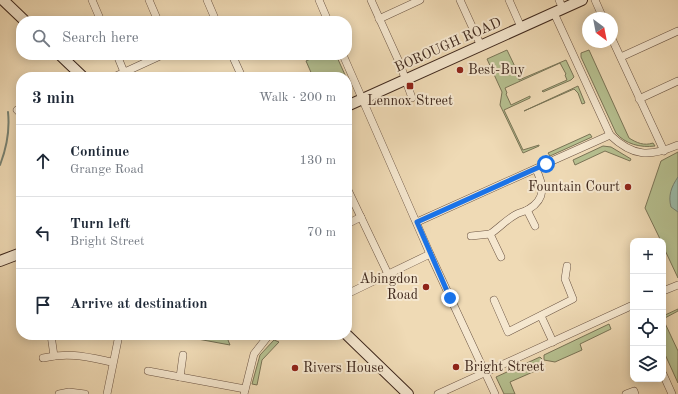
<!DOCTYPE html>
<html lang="en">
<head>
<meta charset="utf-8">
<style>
	:root { --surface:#fff; --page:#f6f6f7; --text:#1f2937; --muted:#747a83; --line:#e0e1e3 }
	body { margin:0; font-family:"Old Standard TT",serif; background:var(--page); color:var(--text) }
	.controls { position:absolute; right:12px; bottom:12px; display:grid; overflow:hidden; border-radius:8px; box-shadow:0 2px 10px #0003 }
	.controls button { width:36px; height:36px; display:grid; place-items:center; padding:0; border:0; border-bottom:1px solid var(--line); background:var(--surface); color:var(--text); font:20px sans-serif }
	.compass { position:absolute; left:582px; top:12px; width:36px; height:36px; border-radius:50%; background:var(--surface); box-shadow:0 2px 10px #0003; rotate:148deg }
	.stop { position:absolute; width:12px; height:12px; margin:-9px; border:3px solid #1a73e8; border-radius:50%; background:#fff }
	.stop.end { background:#1a73e8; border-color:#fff; box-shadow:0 1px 4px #0008 }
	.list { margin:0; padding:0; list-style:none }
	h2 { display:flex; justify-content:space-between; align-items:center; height:52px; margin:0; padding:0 16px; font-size:17px }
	h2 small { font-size:13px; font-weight:400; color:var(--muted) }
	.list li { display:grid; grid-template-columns:26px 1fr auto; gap:12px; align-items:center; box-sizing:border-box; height:72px; padding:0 16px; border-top:1px solid var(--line) }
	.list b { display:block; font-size:15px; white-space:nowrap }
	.list p { margin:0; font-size:13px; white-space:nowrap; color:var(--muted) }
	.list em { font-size:13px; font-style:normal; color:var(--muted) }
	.icon { flex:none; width:22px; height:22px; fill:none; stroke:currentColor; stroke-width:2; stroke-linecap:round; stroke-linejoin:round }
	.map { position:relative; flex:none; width:678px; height:394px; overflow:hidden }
	.search { position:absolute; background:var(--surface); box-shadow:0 2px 10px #0003; left:16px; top:16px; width:336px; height:44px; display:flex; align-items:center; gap:10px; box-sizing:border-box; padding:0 14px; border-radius:16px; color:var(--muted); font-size:15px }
	.panel { position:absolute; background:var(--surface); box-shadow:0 2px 10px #0003; left:16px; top:72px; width:336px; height:268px; border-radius:16px }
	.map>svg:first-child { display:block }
	.green { fill:#b6c090; stroke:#7a7456 }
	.water { fill:#9abba9; stroke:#768071 }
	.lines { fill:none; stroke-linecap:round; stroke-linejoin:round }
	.stream { stroke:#768071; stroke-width:2 }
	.street-casing { stroke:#6b5443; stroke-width:8 }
	.secondary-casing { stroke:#3f281d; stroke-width:12 }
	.street { stroke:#f5e7cf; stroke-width:7 }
	.secondary { stroke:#f5e7cf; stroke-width:10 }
	.route { stroke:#1a73e8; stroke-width:5 }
	.poi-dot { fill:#8f2418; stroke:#f5e7cf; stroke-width:1.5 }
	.labels { text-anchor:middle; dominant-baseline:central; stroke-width:4; stroke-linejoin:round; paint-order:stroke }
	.street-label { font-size:14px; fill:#3f281d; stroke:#f5e7cf }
	.poi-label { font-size:14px; fill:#3f281d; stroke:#f5e7cf; text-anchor:start }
</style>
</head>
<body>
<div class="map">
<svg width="678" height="394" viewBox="0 0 678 394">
	<rect width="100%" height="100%" fill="#efdab5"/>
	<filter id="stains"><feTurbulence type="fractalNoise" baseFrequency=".005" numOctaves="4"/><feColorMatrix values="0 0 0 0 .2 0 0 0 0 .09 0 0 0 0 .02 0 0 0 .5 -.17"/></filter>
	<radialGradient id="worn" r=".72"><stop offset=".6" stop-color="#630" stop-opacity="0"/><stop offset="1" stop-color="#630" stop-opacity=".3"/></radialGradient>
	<!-- green -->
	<g class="green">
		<path d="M507,50l12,25 -1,1 1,4 47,-20 8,17 -3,3 -28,12 -1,-1 25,-11 -2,-5 1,-1 -6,-11 -55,25 2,5 -1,1 5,11 19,-9v2l-26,12 19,40 16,-5v1l-16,7 -23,-48 2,-13 -15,-33z"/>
		<path d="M589,50l40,88c8,5 15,8 24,5l2,3c-14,2 -30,-2 -39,-13l-35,-76v-4z"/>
		<path d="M319,55h17l10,22h-33l-7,-16z"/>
		<path d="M578,86l7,17 -3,1 -4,-11 -4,-4 -50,22z"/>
		<path d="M590,134l2,3 -42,19 -2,-3z"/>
		<path d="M603,146l8,1 20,12 -1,2 -25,-10 -30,14 -2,-5z"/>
		<path d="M678,152v126l-15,-32v-5h-2l-16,-33 16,-47z"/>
		<path d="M678,309v2l-15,8 15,32v32l-15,-33v-34z"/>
		<path d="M609,324l2,5 -31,15 2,6 -27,12 -11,-2v-5z"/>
		<path d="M176,335h50l4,10z"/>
		<path d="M274,340l5,2 -17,18 -5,25 -5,-1 8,-29z"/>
		<path d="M540,357l2,2v9l-32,14 5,12h-11l-8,-17z"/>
	</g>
	<!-- water -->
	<path class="water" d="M678,177v35l-7,-5c-3,-11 0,-20 7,-30z"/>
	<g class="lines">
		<!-- stream -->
		<path class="stream" d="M0,165c7,-18 10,-34 8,-53"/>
		<!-- street casing -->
		<g class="street-casing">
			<g id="street">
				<path d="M92,0l9,21"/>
				<path d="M149,0l9,21"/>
				<path d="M207,0l9,21"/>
				<path d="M319,0l9,21"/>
				<path d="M371,0l29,64 12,34"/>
				<path d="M460,0l21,46"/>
				<path d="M509,0l12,27"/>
				<path d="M559,0l4,9"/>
				<path d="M595,0l8,18"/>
				<path d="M554,13l56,122c23,22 40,22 68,10"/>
				<path d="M379,19l41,-19"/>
				<path d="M612,39l52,112"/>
				<path d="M117,55l7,17"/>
				<path d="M232,55l10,22"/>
				<path d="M343,55l87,199 65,140"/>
				<path d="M621,57l57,-26"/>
				<path d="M114,77l48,-22"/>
				<path d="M639,99l39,-18"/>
				<path d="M17,110l4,4"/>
				<path d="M554,160l56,-25"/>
				<path d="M347,188l41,86"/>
				<path d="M527,210l8,16"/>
				<path d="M417,222l129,-58"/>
				<path d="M347,224l14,-7"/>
				<path d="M471,236l19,-2"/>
				<path d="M501,257l-11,-23c9,-6 16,-14 25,-19 4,-3 10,-3 14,-6 18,-11 14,-25 7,-40"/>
				<path d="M663,291l15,-6"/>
				<path d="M347,294l83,-40"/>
				<path d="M494,300l14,32 65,-33 -8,-20 2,-13"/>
				<path d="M541,316l12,26"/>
				<path d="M51,335l3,21"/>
				<path d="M43,358c26,-6 44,-1 69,4"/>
				<path d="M148,371l97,18"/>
				<path d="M663,374l9,20"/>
				<path d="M180,377l3,-22"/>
				<path d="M59,394l10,-2 16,2"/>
				<path d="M107,394l12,-59"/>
				<path d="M244,394l10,-40 15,-19"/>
				<path d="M438,394l195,-89"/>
				<path d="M626,394l8,-3 1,3"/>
			</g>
		</g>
		<!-- secondary casing -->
		<g class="secondary-casing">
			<g id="secondary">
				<path d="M3,0l22,21"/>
				<path d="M60,55l23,22"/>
				<path d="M347,106l235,-106"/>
				<path d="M0,261l21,-8"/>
				<path d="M347,335l61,59"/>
			</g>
		</g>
		<!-- street -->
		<use href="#street" class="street"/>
		<!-- secondary -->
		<use href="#secondary" class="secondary"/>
	</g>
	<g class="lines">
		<!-- route -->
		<path class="route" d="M450,298l-33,-76 129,-58"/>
	</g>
	<!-- markers -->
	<g class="poi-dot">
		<circle cx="460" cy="70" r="4"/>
		<rect x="406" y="82" width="8" height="8" rx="2"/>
		<circle cx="628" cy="187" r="4"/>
		<circle cx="426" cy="287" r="4"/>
		<circle cx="456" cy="367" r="4"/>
		<circle cx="295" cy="368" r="4"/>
	</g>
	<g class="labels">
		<!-- street labels -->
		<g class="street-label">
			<text transform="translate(448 45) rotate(-24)">BOROUGH ROAD</text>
		</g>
		<!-- poi labels -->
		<g class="poi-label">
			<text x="468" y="70">Best-Buy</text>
			<text x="410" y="101" text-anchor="middle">Lennox Street</text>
			<text x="620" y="187" text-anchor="end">Fountain Court</text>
			<text x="418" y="279" text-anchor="end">Abingdon<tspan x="418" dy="16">Road</tspan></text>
			<text x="464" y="367">Bright Street</text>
			<text x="303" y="368">Rivers House</text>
		</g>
	</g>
	<rect width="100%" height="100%" filter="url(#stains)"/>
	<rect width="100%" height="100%" fill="url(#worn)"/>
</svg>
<div class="controls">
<button>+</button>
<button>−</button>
<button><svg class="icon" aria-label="locate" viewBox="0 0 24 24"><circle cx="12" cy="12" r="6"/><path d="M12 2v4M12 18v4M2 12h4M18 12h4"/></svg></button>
<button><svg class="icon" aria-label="layers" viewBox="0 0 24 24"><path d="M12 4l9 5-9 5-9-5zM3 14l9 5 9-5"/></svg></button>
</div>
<svg class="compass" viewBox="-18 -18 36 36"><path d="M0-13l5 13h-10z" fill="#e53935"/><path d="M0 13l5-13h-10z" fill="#747a83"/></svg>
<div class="stop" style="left:546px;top:164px"></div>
<div class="stop end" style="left:450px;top:298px"></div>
<div class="search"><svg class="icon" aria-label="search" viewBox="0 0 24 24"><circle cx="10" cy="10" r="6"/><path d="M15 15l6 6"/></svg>Search here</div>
<section class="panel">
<h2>3 min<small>Walk · 200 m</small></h2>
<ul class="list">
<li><svg class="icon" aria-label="ahead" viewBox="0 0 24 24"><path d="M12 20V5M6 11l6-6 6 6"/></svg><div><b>Continue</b><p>Grange Road</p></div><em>130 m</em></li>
<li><svg class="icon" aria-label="left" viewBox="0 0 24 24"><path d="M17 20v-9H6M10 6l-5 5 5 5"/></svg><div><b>Turn left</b><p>Bright Street</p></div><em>70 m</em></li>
<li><svg class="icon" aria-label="arrive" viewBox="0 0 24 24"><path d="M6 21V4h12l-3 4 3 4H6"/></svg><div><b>Arrive at destination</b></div></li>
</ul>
</section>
</div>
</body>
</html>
